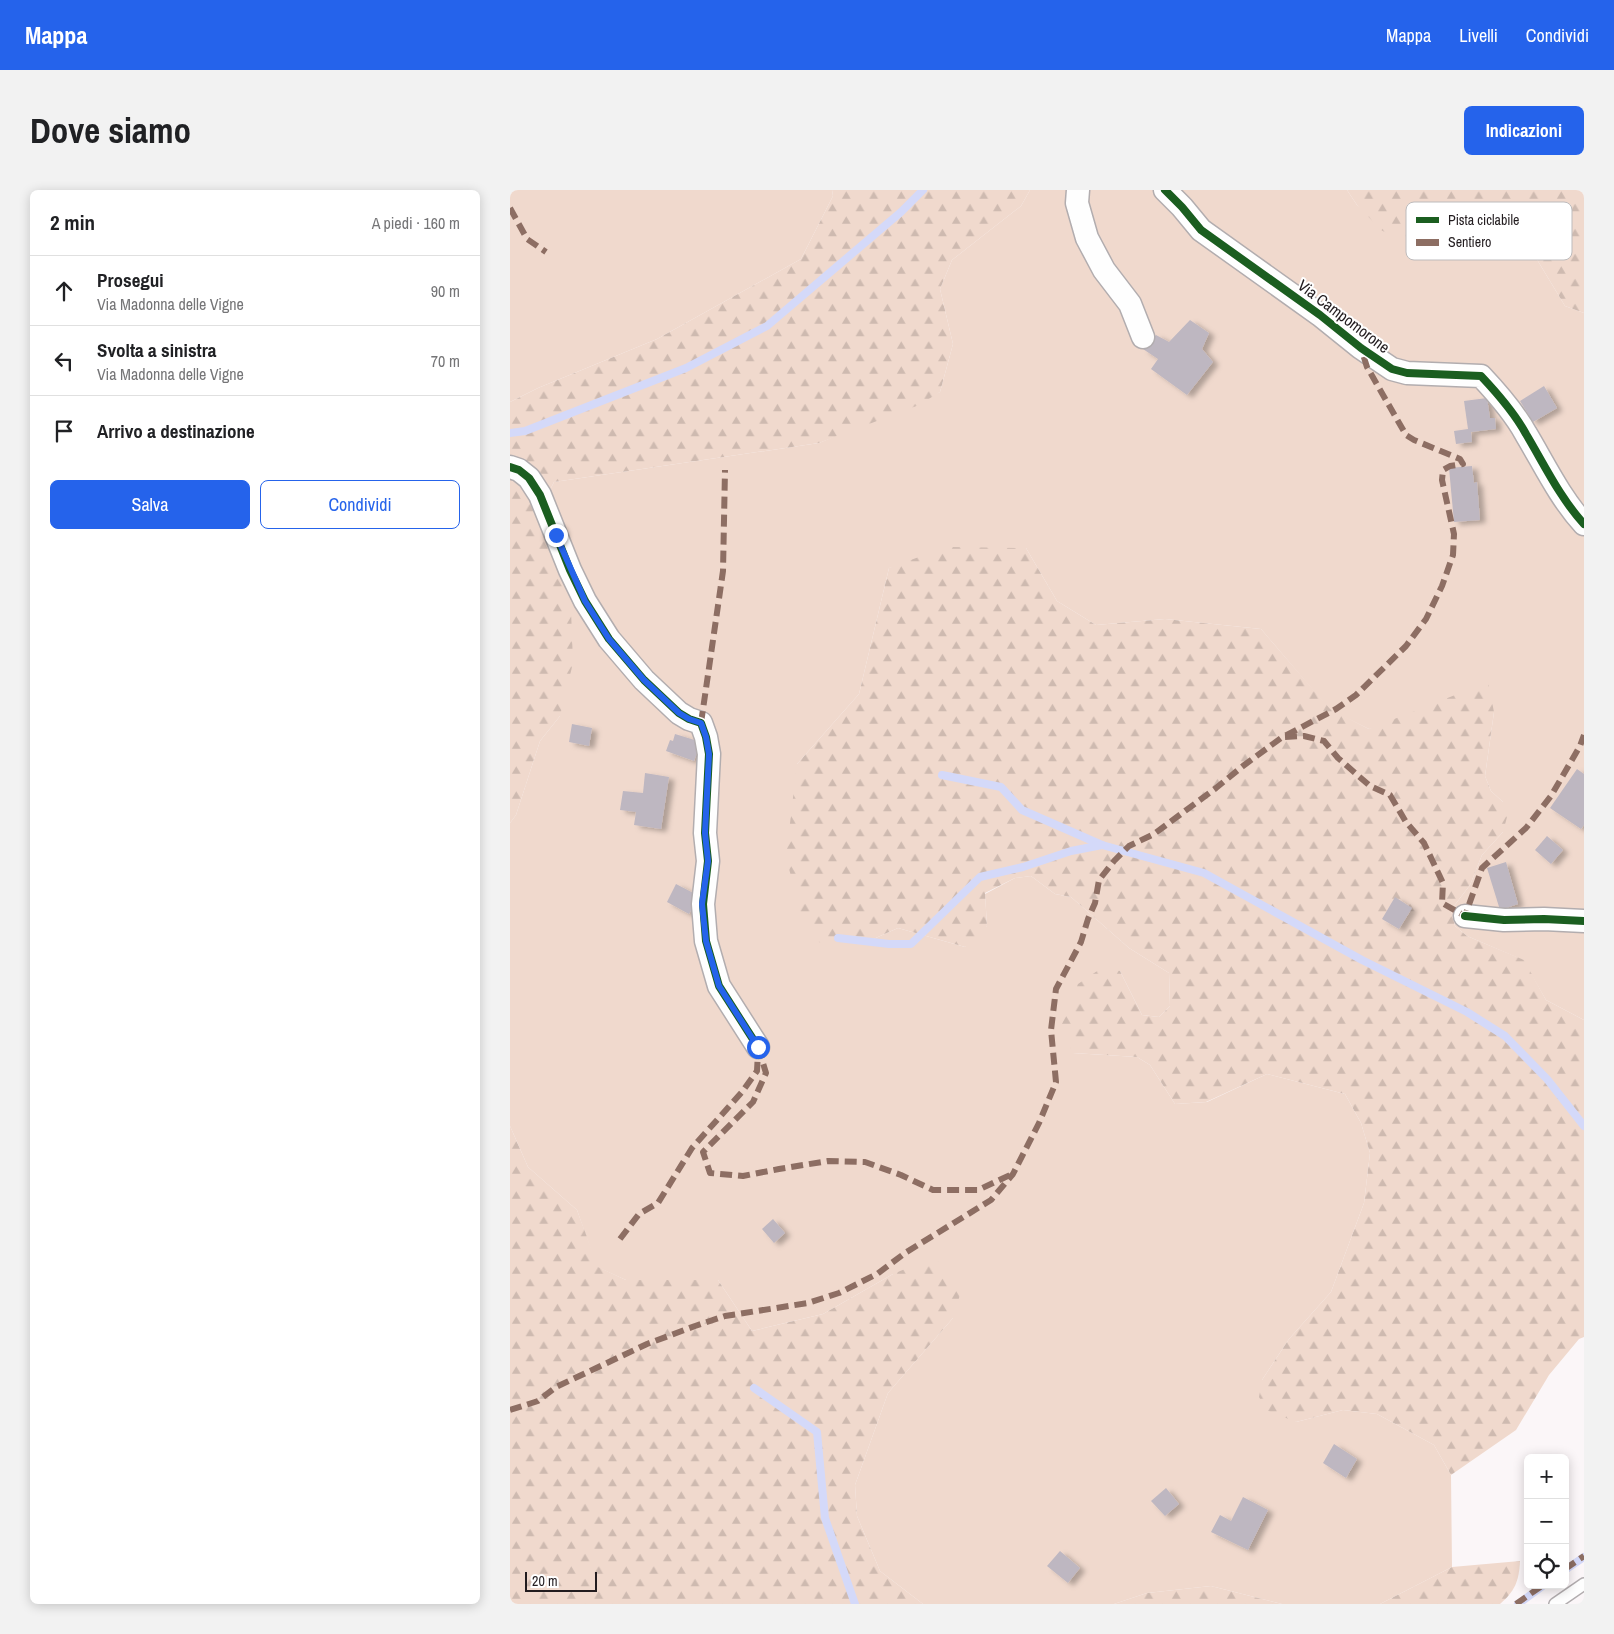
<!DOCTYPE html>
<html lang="it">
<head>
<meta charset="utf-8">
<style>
	:root { --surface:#fff; --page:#f2f2f2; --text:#202124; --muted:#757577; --line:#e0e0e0; --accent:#2563eb }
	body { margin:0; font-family:"Archivo Narrow",sans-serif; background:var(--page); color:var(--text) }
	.controls { position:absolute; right:15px; bottom:15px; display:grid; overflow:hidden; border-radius:8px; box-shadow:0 2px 12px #0003 }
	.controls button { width:45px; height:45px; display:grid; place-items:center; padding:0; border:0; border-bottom:1px solid var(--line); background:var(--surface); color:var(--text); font:25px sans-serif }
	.scale { position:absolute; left:15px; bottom:12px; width:72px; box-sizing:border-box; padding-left:5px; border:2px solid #221c1f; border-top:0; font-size:14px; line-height:18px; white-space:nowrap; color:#221c1f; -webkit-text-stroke:4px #fff; paint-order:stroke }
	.stop { position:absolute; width:15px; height:15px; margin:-11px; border:4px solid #2563eb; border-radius:50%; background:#fff }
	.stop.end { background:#2563eb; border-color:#fff; box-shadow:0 1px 5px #0008 }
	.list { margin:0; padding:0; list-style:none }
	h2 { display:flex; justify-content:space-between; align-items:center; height:65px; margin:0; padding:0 20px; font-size:21px }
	h2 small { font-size:16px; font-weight:400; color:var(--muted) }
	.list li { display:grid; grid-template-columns:32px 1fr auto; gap:15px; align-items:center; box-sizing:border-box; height:70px; padding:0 20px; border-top:1px solid var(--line) }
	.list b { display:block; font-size:19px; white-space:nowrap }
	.list p { margin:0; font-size:16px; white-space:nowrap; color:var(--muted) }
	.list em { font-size:16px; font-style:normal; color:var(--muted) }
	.actions { display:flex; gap:10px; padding:15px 20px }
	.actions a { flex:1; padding:11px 0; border:1px solid var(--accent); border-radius:8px; text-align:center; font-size:18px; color:var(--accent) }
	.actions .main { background:var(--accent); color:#fff }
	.icon { flex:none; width:28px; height:28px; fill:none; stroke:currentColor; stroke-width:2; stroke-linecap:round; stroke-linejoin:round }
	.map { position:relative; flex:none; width:1074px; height:1414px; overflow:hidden; border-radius:8px }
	header { display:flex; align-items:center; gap:30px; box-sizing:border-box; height:70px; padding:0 25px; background:var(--accent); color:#fff }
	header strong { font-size:24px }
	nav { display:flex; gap:28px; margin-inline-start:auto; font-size:18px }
	.intro { display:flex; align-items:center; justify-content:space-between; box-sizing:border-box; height:120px; padding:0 30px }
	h1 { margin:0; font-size:35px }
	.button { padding:12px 22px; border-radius:8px; background:var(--accent); color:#fff; font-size:18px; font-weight:700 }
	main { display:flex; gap:30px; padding:0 30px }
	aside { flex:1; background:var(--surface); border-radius:8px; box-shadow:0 2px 12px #0003 }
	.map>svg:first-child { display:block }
	.grass { fill:#f0d9cd }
	.forest { fill:url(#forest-firs) }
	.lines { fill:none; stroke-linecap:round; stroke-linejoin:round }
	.stream { stroke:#d4d9f9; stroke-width:8 }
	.building { fill:#beb7c1; filter:url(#shadow) }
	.service-casing { stroke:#b2adaf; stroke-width:14 }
	.minor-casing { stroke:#b2adaf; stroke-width:25 }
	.service { stroke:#fefefe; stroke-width:11 }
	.minor { stroke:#fefefe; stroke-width:22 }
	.quiet { stroke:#8d6e63; stroke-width:6; stroke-dasharray:12 6; stroke-linecap:butt }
	.cycleway-casing { stroke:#fff; stroke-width:11 }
	.cycleway { stroke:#1b5e20; stroke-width:8 }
	.route { stroke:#2563eb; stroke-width:6 }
	.labels { text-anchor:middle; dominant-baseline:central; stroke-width:4; stroke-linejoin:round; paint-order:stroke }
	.street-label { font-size:16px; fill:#221c1f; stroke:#fff }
	.key { fill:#fff; stroke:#bdbbbc; stroke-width:1 }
	.key-label { font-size:14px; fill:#221c1f }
</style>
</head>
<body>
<header>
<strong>Mappa</strong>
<nav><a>Mappa</a><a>Livelli</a><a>Condividi</a></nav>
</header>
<div class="intro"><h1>Dove siamo</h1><a class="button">Indicazioni</a></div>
<main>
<aside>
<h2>2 min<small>A piedi · 160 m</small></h2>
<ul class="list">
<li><svg class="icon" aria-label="ahead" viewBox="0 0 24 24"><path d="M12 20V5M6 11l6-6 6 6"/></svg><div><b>Prosegui</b><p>Via Madonna delle Vigne</p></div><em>90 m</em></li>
<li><svg class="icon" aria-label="left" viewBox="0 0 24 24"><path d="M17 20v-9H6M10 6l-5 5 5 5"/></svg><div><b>Svolta a sinistra</b><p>Via Madonna delle Vigne</p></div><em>70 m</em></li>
<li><svg class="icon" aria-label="arrive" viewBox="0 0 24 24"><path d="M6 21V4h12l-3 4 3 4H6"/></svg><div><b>Arrivo a destinazione</b></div></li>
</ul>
<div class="actions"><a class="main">Salva</a><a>Condividi</a></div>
</aside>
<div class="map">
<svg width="1074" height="1414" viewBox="0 0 1074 1414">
	<defs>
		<pattern id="forest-firs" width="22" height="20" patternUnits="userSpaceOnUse" patternTransform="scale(1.25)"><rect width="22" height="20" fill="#f0d9cd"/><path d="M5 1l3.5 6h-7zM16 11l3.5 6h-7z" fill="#cebab0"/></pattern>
		<filter id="shadow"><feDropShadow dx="5.5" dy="3" stdDeviation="2.5" flood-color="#0004"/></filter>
	</defs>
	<rect width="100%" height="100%" fill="#fbf6f8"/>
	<!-- grass -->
	<g class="grass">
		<path d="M0,0h322l1,6 -32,63 -144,80 -119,49 -28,14z"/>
		<path d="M520,0h317l10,15 54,41 104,-23 50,83 19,7v707l-38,-20 -23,-40 -56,-24 -12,-10 -4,-16 19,-25 12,-30 21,-23v-30l-12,-11 -6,-15 9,-64 -125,17 -39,-19 -69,-81 -96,-10 -69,6 -39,-24 -31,-53 -137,20 -30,126 -62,70 72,177 29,-13 67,19 22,-21 -2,-32 30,-16 16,-2 24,18 16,3 58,51 40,25 1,33 -11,11 -17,-2 -22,-44 -47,82 64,4 13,8 25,39 32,-2 60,-28 78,20 16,29 9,30 -6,50 -33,89 -42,47 -27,41 34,42 47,-12 34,4 57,31 17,30 1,92 -72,37h-98l-71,-18 -64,7 -33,11h-191l-43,-33 -23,-55 -2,-31 33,-92 65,-75 -60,-44 -70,40 -71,17 -34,-51h-92l-29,-13 -20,-57 -49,-43 -18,-41v-303l6,-8 24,-74 20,-25 -23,-200 17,-34 265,-39 121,-51 13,-48 -13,-55 12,-29 69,-54z"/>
	</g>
	<!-- forest -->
	<g class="forest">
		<path d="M322,0h198l-9,16 -69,54 -12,29 13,55 -13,48 -21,13 -100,38 -265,39 -17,34 34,94 2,53 -13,53 -20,25 -24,74 -6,8v-421l28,-14 119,-49 144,-80 32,-63z"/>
		<path d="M837,0h237v123l-19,-7 -50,-83 -104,23 -30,-16 -24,-25z"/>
		<path d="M436,357l80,1 31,53 39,24 69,-6 96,10 69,80 39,20 119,-47 6,30 -9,64 6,15 12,11 4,15 -4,15 -21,23 -12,30 -19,25 4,16 12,10 57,24 22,40 38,20v317l-5,2 -30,36 -33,55 -65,45 -17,-30 -57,-31 -34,-4 -47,12 -30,-12 -7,-13 3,-17 27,-41 42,-47 33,-89 6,-50 -9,-30 -16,-29 -78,-20 -61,28 -31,2 -25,-39 -13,-8 -64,-4 -12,-27 17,-42 25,-17 17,4 22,44 17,2 11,-11 -1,-33 -40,-25 -58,-51 -16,-3 -24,-18 -16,2 -30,15 2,33 -8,14 -14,7 -67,-19 -29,13 -49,2 -19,-28 -15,-58 11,-93 62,-70 30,-126z"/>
		<path d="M0,936l18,41 49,43 21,57 28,13h92l34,51 71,-17 70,-40 41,-17 28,31 -9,30 -65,75 -33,92 2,31 23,55 43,33h-413z"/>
		<path d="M1010,1371c-1,20 -5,30 -20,43h-120l72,-37z"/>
		<path d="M701,1396l71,18h-168l33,-11z"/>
	</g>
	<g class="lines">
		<!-- stream -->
		<g class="stream">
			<path d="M0,243l15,-2 161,-63 81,-42 134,-114 22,-22"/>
			<path d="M432,585l59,12 21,23 80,35 102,28 158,87 105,52 38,24 42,43 37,47"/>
			<path d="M328,748l51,6h22l69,-67 43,-10 48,-16 31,-6"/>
			<path d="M244,1198l63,44 8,86 30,86"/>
			<path d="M1055,1380l19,-13"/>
			<path d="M1008,1414l26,-19"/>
		</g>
	</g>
	<!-- building -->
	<g class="building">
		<path d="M680,130l19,13 -7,16 11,13 -26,33 -36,-26 7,-10 -15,-10 13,-14 13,7z"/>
		<path d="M1034,196l13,22 -24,14 -13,-21z"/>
		<path d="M977,208l3,20h5l1,11 -25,3 1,10 -16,2 -2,-13 14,-2 -4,-28z"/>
		<path d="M962,276l2,17 3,-1 3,38 -26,2 -5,-54z"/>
		<path d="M62,534l20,4 -3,18 -20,-4z"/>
		<path d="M165,544l26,8 -7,19 -28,-10 4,-11 3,1z"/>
		<path d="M1067,579l7,5v51l-3,4 -31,-21z"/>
		<path d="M135,583l24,4 -8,52 -27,-4 2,-13 -16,-2 3,-19 20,2z"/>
		<path d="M1037,646l16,14 -12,14 -16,-14z"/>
		<path d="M996,672l12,42 -18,6 -13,-42z"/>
		<path d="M166,694l23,12 -10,18 -22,-12z"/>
		<path d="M885,707l17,11 -13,21 -17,-10z"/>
		<path d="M263,1029l12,14 -11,10 -12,-14z"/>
		<path d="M824,1254l23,15 -11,19 -23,-15z"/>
		<path d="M656,1298l13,16 -14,12 -14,-15z"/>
		<path d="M733,1307l25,13 -20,40 -37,-18 9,-17 11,6z"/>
		<path d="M550,1361l20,17 -12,15 -21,-17z"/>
	</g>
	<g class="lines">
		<!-- service casing -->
		<g class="service-casing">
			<path id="service" d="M1045,1414l29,-20"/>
		</g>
		<!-- minor casing -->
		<g class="minor-casing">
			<g id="minor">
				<path d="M568,0l-1,13 10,35 17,32 26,34 13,33"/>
				<path d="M655,0l17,17 19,23 119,85 41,33 31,21 15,4 74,3c17,18 33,36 45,58 18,30 34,64 58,90"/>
				<path d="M0,277l9,3 10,8 11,17 30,75 15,31 24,38 35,41 35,33 10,6 12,4 5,14 3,17 -4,79 3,28 -5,43 3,37 13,45 39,61"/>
				<path d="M955,726l39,4 40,-1 40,2"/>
			</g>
		</g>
		<!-- service -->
		<use href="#service" class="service"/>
		<!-- minor -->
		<use href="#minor" class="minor"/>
		<!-- quiet -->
		<g class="quiet">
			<path d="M0,18l17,31 19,13"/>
			<path d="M191,533l22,-152 2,-101"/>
			<path d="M775,547l19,-1 20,5 14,17 32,28 20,9 16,27 18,21 19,40 -1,20 23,13 17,-48 44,-40 25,-32 29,-50 4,-11"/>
			<path d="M248,857l8,26 -13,29 -50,50 7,21 33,3 36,-7 49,-8 37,1 36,13 32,15h45l32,-15"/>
			<path d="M110,1049l19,-25 19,-11 34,-55 50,-56 15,-21 1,-19"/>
			<path d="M0,1220l28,-9 18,-14 91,-43 48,-18 30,-10 83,-13 31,-10 38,-19 28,-21 86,-53 22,-26 26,-51 17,-41 -5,-52 5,-41 25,-47 7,-23 7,-16 4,-23 15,-19 15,-15 25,-12 62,-46 27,-22 38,-28 55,-29 20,-14 50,-49 20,-27 16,-33 11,-31 1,-21 -12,-54 1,-10 7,-4 13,-2 -3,-5 -46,-19 -8,-5 -39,-68 -6,-19"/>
			<path d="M1055,1379l19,-13"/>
			<path d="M1006,1414l27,-19"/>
		</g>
		<!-- cycleway casing -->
		<g class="cycleway-casing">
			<g id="cycleway">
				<path d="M655,0l17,17 19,23 119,85 41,33 31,21 15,4 74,3c17,18 33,36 45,58 18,30 34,64 58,90"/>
				<path d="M0,277l9,3 10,8 11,17 30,75 15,31 24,38 35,41 35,33 10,6 12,4 5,14 3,17 -4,79 3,28 -5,43 3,37 13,45 39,61"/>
				<path d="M955,726l39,4 40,-1 40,2"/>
			</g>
		</g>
		<!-- cycleway -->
		<use href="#cycleway" class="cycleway"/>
	</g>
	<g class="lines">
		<!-- route -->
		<path class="route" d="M46,345l29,66 24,38 35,41 35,33 10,6 12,4 5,14 3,17 -4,79 3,28 -6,43 4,37 13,45 39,61"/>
	</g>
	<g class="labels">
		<!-- street labels -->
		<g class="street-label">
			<text transform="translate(834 126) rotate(37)">Via Campomorone</text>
		</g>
	</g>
	<!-- legend -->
	<rect x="896" y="12" width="166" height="58" rx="8" class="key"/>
	<rect x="906" y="27" width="23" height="6" fill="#1b5e20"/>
	<rect x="906" y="49" width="23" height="7" fill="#8d6e63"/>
	<g class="key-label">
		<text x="938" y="35">Pista ciclabile</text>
		<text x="938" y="57">Sentiero</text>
	</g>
</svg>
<div class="controls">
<button>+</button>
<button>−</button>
<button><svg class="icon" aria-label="locate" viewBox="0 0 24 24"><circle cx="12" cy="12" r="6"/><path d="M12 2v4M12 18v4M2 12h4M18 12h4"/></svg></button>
</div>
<div class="scale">20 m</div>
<div class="stop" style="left:248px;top:857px"></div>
<div class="stop end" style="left:46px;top:345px"></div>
</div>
</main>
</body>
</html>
